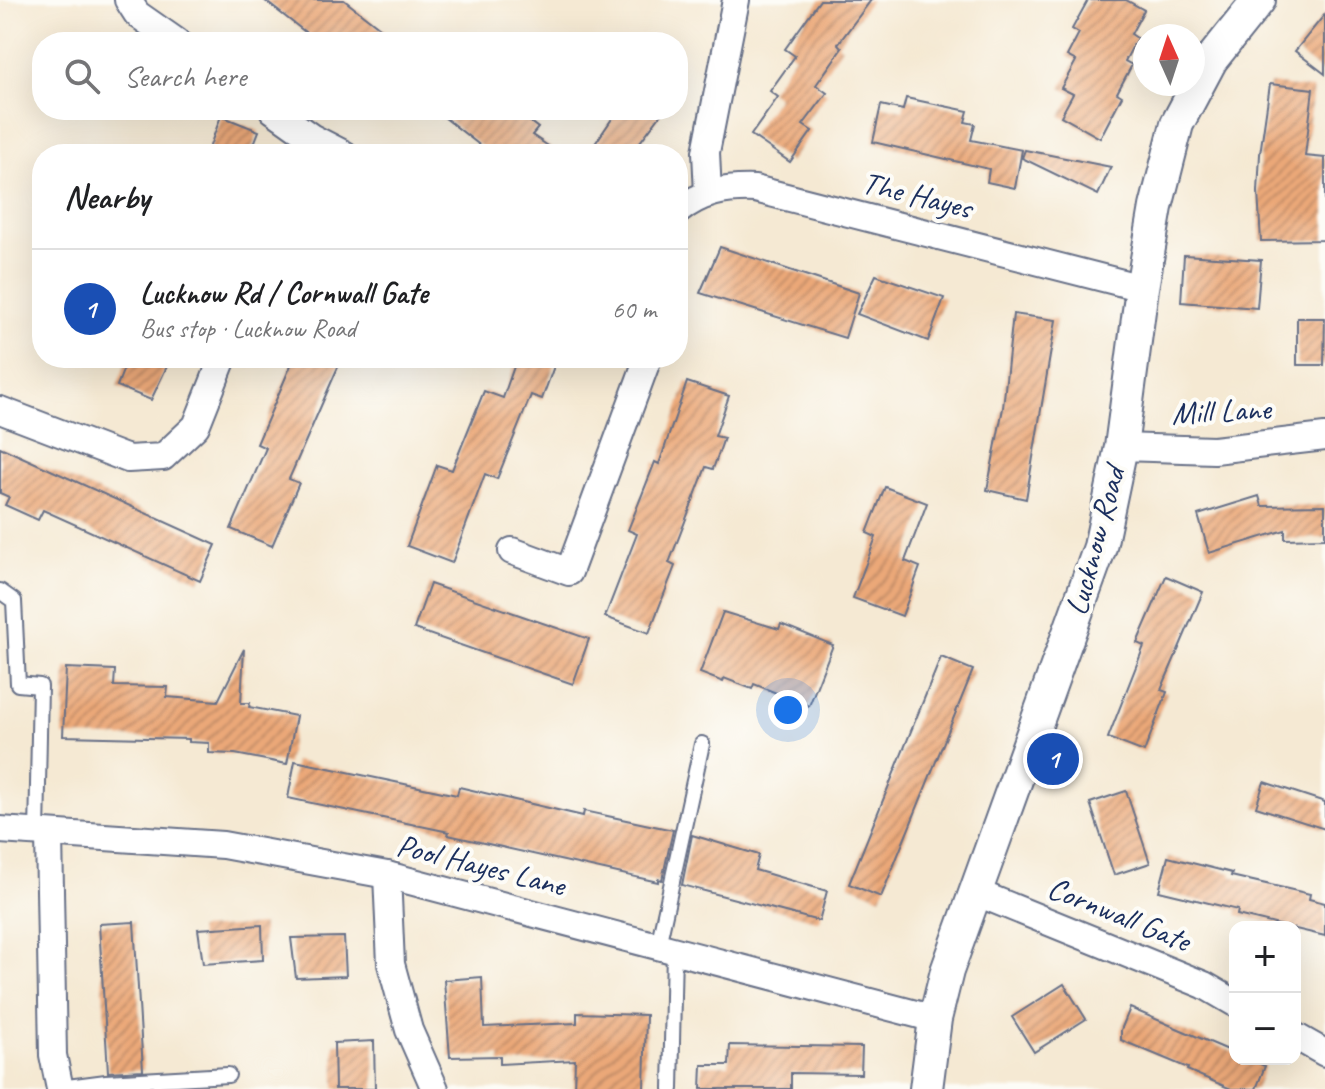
<!DOCTYPE html>
<html lang="en">
<head>
<meta charset="utf-8">
<style>
	:root { --surface:#fff; --page:#f2f2f2; --text:#202124; --muted:#757577; --line:#e0e0e0; --accent:#d93025 }
	body { margin:0; font-family:Caveat,sans-serif; background:var(--page); color:var(--text) }
	.controls { position:absolute; right:24px; bottom:24px; display:grid; overflow:hidden; border-radius:16px; box-shadow:0 8px 32px #0002 }
	.controls button { width:72px; height:72px; display:grid; place-items:center; padding:0; border:0; border-bottom:2px solid var(--line); background:var(--surface); color:var(--text); font:40px sans-serif }
	.compass { position:absolute; left:1133px; top:24px; width:72px; height:72px; border-radius:50%; background:var(--surface); box-shadow:0 8px 32px #0002; rotate:357deg }
	.you { position:absolute; left:788px; top:710px; width:28px; height:28px; margin:-20px; border:6px solid #fff; border-radius:50%; background:#1a73e8; box-shadow:0 0 0 12px #1a73e833 }
	.badge { display:grid; place-items:center; width:52px; height:52px; border-radius:50%; background:var(--accent); color:#fff; font-size:26px; font-weight:700 }
	.pin { position:absolute; translate:-50% -50%; border:4px solid #fff; box-shadow:0 2px 8px #0006 }
	.list { margin:0; padding:0; list-style:none }
	h2 { display:flex; justify-content:space-between; align-items:center; height:104px; margin:0; padding:0 32px; font-size:34px }
	h2 small { font-size:26px; font-weight:400; color:var(--muted) }
	.list li { display:grid; grid-template-columns:52px 1fr auto; gap:24px; align-items:center; box-sizing:border-box; height:120px; padding:0 32px; border-top:2px solid var(--line) }
	.list b { display:block; font-size:30px; white-space:nowrap }
	.list p { margin:0; font-size:26px; white-space:nowrap; color:var(--muted) }
	.list em { font-size:26px; font-style:normal; color:var(--muted) }
	.icon { flex:none; width:44px; height:44px; fill:none; stroke:currentColor; stroke-width:2; stroke-linecap:round; stroke-linejoin:round }
	.map { position:relative; flex:none; width:1325px; height:1089px; overflow:hidden }
	.search { position:absolute; background:var(--surface); box-shadow:0 8px 32px #0002; left:32px; top:32px; width:656px; height:88px; display:flex; align-items:center; gap:20px; box-sizing:border-box; padding:0 28px; border-radius:32px; color:var(--muted); font-size:30px }
	.panel { position:absolute; background:var(--surface); box-shadow:0 8px 32px #0002; left:32px; top:144px; width:656px; height:224px; border-radius:32px }
	.map>svg:first-child { display:block }
	.building { fill:url(#building-hatch) }
	.lines { fill:none; stroke-linecap:round; stroke-linejoin:round }
	.service-casing { stroke:#677087; stroke-width:18 }
	.minor-casing { stroke:#677087; stroke-width:30 }
	.tertiary-casing { stroke:#677087; stroke-width:36 }
	.service { stroke:#fff; stroke-width:14 }
	.minor { stroke:#fff; stroke-width:26 }
	.tertiary { stroke:#fff; stroke-width:32 }
	.labels { text-anchor:middle; dominant-baseline:central; stroke-width:8; stroke-linejoin:round; paint-order:stroke }
	.street-label { font-size:32px; fill:#1b2f5e; stroke:#fdfcf7 }
</style>
</head>
<body>
<div class="map">
<svg width="1325" height="1089" viewBox="0 0 1325 1089">
	<defs>
		<pattern id="building-hatch" width="6" height="6" patternUnits="userSpaceOnUse" patternTransform="scale(2)"><rect width="6" height="6" fill="#eba878"/><path d="M-1 1l2-2M0 6l6-6M5 7l2-2" fill="none" stroke="#be8966"/></pattern>
	</defs>
	<rect width="100%" height="100%" fill="#fdfcf7"/>
	<filter id="ink" filterUnits="userSpaceOnUse"><feTurbulence type="fractalNoise" baseFrequency=".0125" numOctaves="2"/><feDisplacementMap in="SourceGraphic" scale="16" xChannelSelector="R" yChannelSelector="G"/><feConvolveMatrix kernelMatrix="1 2 1 2 8 2 1 2 1" color-interpolation-filters="sRGB"/></filter>
	<filter id="wash" filterUnits="userSpaceOnUse"><feTurbulence type="fractalNoise" baseFrequency=".006" numOctaves="4" result="noise"/><feDisplacementMap in="SourceGraphic" scale="32" xChannelSelector="R" yChannelSelector="G"/><feGaussianBlur stdDeviation="1.8" result="paint"/><feColorMatrix in="noise" values="0 0 0 0 0 0 0 0 0 0 0 0 0 0 0 0 0 1.4 0 .05"/><feComposite in="paint" operator="in"/></filter>
	<g filter="url(#wash)">
		<rect width="100%" height="100%" fill="#f5e9d3"/>
		<g id="blocks">
			<!-- building -->
			<g class="building">
				<path d="M264,0h80l54,42h-80z"/>
				<path d="M820,0h51l-33,44 4,4 -26,37 11,8 -24,32 9,6 -22,31 -39,-27 27,-38 -8,-6 25,-35 -10,-7z"/>
				<path d="M1088,0h38l18,10 -13,24 6,4 -12,23 7,4 -15,28 5,3 -22,42 -39,-22 12,-22 -12,-6 15,-27 -9,-5 12,-23 -7,-4z"/>
				<path d="M1325,14v60l-30,-23z"/>
				<path d="M1270,84l43,5 -8,67 20,2v82l-64,1 -3,-49 2,-38z"/>
				<path d="M906,98l62,13 -3,11 10,2 -4,16 51,10 -7,38 -28,-6 2,-13 -116,-27 8,-37 22,5z"/>
				<path d="M435,110h80l23,18 -6,7 28,19h-69z"/>
				<path d="M618,110h46l-33,44h-43z"/>
				<path d="M221,116l38,15 -9,23h-43z"/>
				<path d="M1025,150l86,17 -13,28 -76,-37z"/>
				<path d="M720,247l139,46 -14,45 -145,-45z"/>
				<path d="M1184,255l77,5 -4,48 -76,-6z"/>
				<path d="M876,275l68,23 -16,43 -71,-27z"/>
				<path d="M1013,314l43,6 -30,179 -39,-9 16,-82z"/>
				<path d="M1297,318h28l-1,47h-27z"/>
				<path d="M128,358h43l-20,42 -34,-14z"/>
				<path d="M294,358h48l-53,121 10,4 -27,63 -41,-17 35,-81 -9,-4z"/>
				<path d="M517,358h40l-15,41 -11,-4 -34,84 -12,-5 -33,89 -45,-17 30,-81 15,5 32,-79 19,7z"/>
				<path d="M687,382l42,14 -14,40 9,2 -11,31 -7,-2 -37,96 6,3 -26,67 -44,-16 32,-83 -9,-4 27,-68 4,2z"/>
				<path d="M0,447l216,98 -16,36 -157,-71 -5,10 -33,-15 4,-8 -9,-4z"/>
				<path d="M885,487l42,16 -22,58 15,6 -18,49 -49,-18 23,-61 -9,-4z"/>
				<path d="M1259,496l3,10 63,-1v33l-40,1v-9l-76,23 -11,-38z"/>
				<path d="M1166,576l37,16 -42,98 6,2 -23,60 -36,-14 36,-92 -7,-3z"/>
				<path d="M430,584l159,55 -16,45 -159,-55z"/>
				<path d="M723,612l56,17 2,-5 52,21 -24,61 -55,-22 -2,5 -28,-11 -1,4 -23,-9z"/>
				<path d="M244,649l-3,54h9l-1,4 47,9 -9,48 -52,-10 -26,-1v-10l-20,-1v-3l-126,-3 3,-68 49,2 -1,16 54,1 -1,10 51,4z"/>
				<path d="M941,657l32,13 -92,227 -32,-13z"/>
				<path d="M295,761l162,34 2,-8 124,29 1,-5 89,19 -11,50 -4,-1v3l-210,-47 1,-3 -161,-34z"/>
				<path d="M1264,782l61,20v27l-69,-22z"/>
				<path d="M1126,791l24,72 -36,12 -24,-72z"/>
				<path d="M692,835l67,20 -4,15 72,21 -8,30 -137,-36z"/>
				<path d="M1168,857l64,16 -1,3 79,18 -1,5 16,4v33l-88,-21 1,-5 -79,-19z"/>
				<path d="M134,922l9,148 -35,2 -9,-148z"/>
				<path d="M262,925l1,35 -60,4 -5,-35z"/>
				<path d="M344,937l2,39 -50,2 -5,-40z"/>
				<path d="M482,977l2,50 93,-4v-10l69,2 -2,74h-70l1,-29 -75,4v-8l-50,1 -6,-77z"/>
				<path d="M1064,984l22,35 -52,33 -22,-35z"/>
				<path d="M1130,1008l105,45v6h13l17,7 -9,23h-25l-44,-19 1,-2 -67,-28v-10z"/>
				<path d="M374,1041l1,48h-40l-1,-46z"/>
				<path d="M730,1045l132,2 -1,27 -70,-1v16h-90l1,-24h27z"/>
			</g>
		</g>
	</g>
	<g filter="url(#ink)">
		<use href="#blocks" fill-opacity="0" stroke="#677087" stroke-width="2"/>
		<g class="lines">
			<!-- service casing -->
			<g class="service-casing">
				<g id="service">
					<path d="M0,591l14,10 4,83 22,2 -3,148"/>
					<path d="M658,946l44,-202"/>
					<path d="M60,1088l46,-6 122,-7"/>
					<path d="M671,1089l3,-139"/>
				</g>
			</g>
			<!-- minor casing -->
			<g class="minor-casing">
				<g id="minor">
					<path d="M128,0l9,14 40,28"/>
					<path d="M273,110l38,27 33,17"/>
					<path d="M708,194l-2,-42 30,-152"/>
					<path d="M678,211c23,-19 48,-23 77,-22l387,99"/>
					<path d="M0,410l128,49 35,-2 33,-31 27,-68"/>
					<path d="M1121,447l93,3 111,-13"/>
					<path d="M512,551l57,21 79,-214"/>
					<path d="M0,830l223,15 164,30 548,144"/>
					<path d="M49,835l4,220 7,34"/>
					<path d="M387,875l4,89 18,66 26,59"/>
					<path d="M975,892l229,93 31,18"/>
					<path d="M1295,1036l30,17"/>
				</g>
			</g>
			<!-- tertiary casing -->
			<g class="tertiary-casing">
				<path id="tertiary" d="M926,1089l9,-70 12,-48 153,-424 21,-100 21,-159 14,-81 21,-83 34,-64 48,-60"/>
			</g>
			<!-- service -->
			<use href="#service" class="service"/>
			<!-- minor -->
			<use href="#minor" class="minor"/>
			<!-- tertiary -->
			<use href="#tertiary" class="tertiary"/>
		</g>
	</g>
	<g class="labels">
		<!-- street labels -->
		<g class="street-label">
			<text transform="translate(917 195) rotate(14)">The Hayes</text>
			<text transform="translate(1221 411) rotate(-3)">Mill Lane</text>
			<text transform="translate(1095 541) rotate(-75)">Lucknow Road</text>
			<text transform="translate(481 865) rotate(14)">Pool Hayes Lane</text>
			<text transform="translate(1119 914) rotate(22)">Cornwall Gate</text>
		</g>
	</g>
</svg>
<div class="controls">
<button>+</button>
<button>−</button>
</div>
<svg class="compass" viewBox="-18 -18 36 36"><path d="M0-13l5 13h-10z" fill="#e53935"/><path d="M0 13l5-13h-10z" fill="#757577"/></svg>
<div class="you"></div>
<div class="pin badge" style="left:1053px;top:759px;background:#1a4fb4">1</div>
<div class="search"><svg class="icon" aria-label="search" viewBox="0 0 24 24"><circle cx="10" cy="10" r="6"/><path d="M15 15l6 6"/></svg>Search here</div>
<section class="panel">
<h2>Nearby<small></small></h2>
<ul class="list">
<li><span class="badge" style="background:#1a4fb4">1</span><div><b>Lucknow Rd / Cornwall Gate</b><p>Bus stop · Lucknow Road</p></div><em>60 m</em></li>
</ul>
</section>
</div>
</body>
</html>
